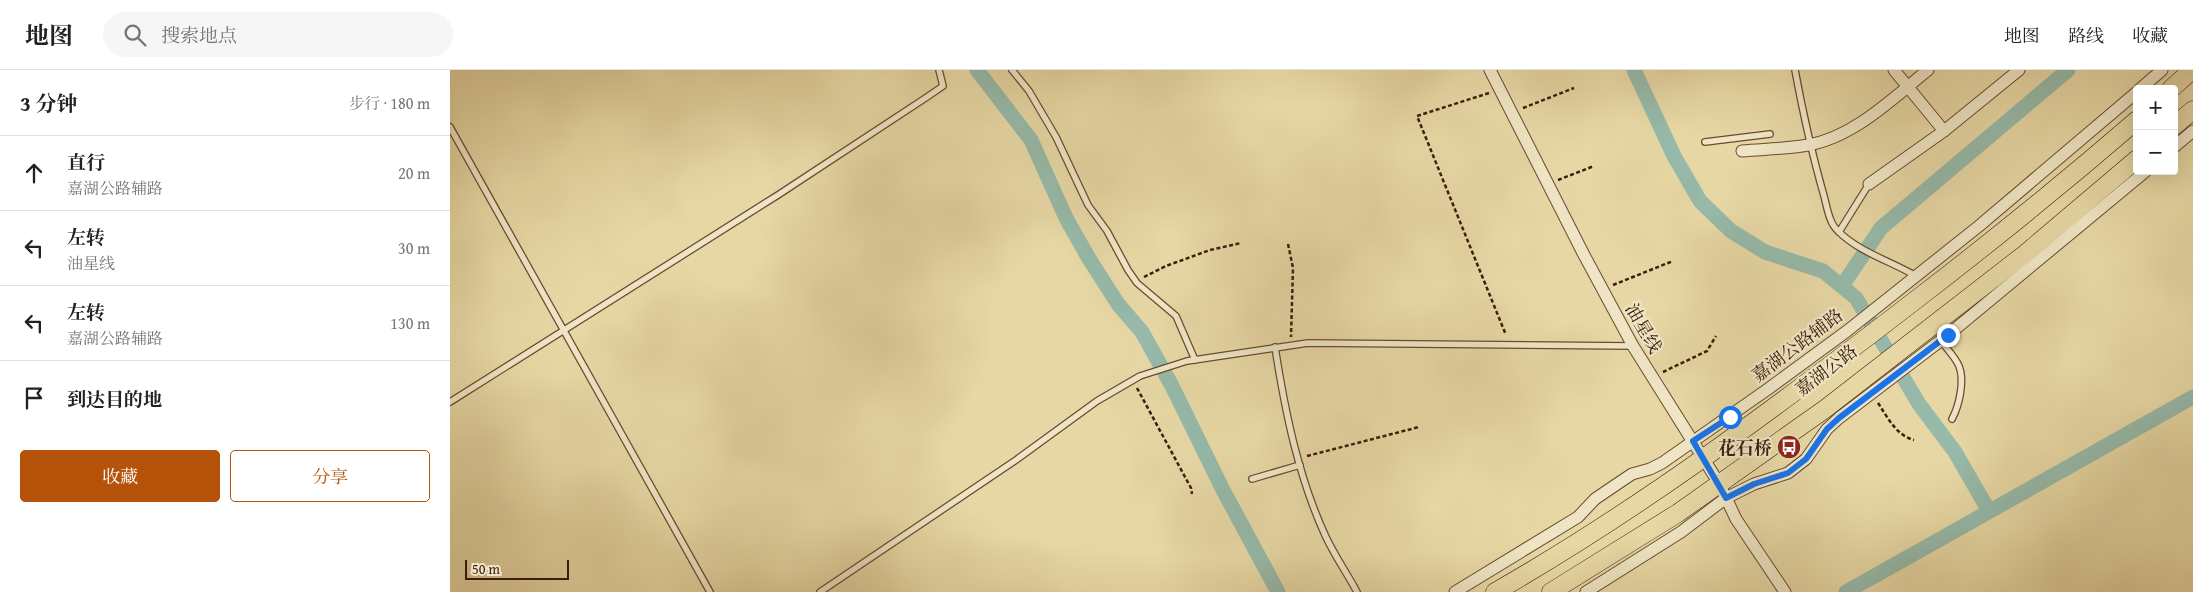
<!DOCTYPE html>
<html lang="zh">
<head>
<meta charset="utf-8">
<style>
	:root { --surface:#fff; --page:#f6f6f6; --text:#222; --muted:#767676; --line:#e0e0e0; --accent:#b45309 }
	body { margin:0; font-family:"Gentium Book Plus","Noto Serif SC",serif; background:var(--page); color:var(--text) }
	.controls { position:absolute; right:15px; top:15px; display:grid; overflow:hidden; border-radius:5px; box-shadow:0 5px 20px #0002 }
	.controls button { width:45px; height:45px; display:grid; place-items:center; padding:0; border:0; border-bottom:1px solid var(--line); background:var(--surface); color:var(--text); font:25px sans-serif }
	.scale { position:absolute; left:15px; bottom:12px; width:104px; box-sizing:border-box; padding-left:5px; border:2px solid #3c1c0c; border-top:0; font-size:14px; line-height:18px; white-space:nowrap; color:#3c1c0c; -webkit-text-stroke:4px #efe5c4; paint-order:stroke }
	.stop { position:absolute; width:15px; height:15px; margin:-11px; border:4px solid #1a73e8; border-radius:50%; background:#fff }
	.stop.end { background:#1a73e8; border-color:#fff; box-shadow:0 1px 5px #0008 }
	.list { margin:0; padding:0; list-style:none }
	h2 { display:flex; justify-content:space-between; align-items:center; height:65px; margin:0; padding:0 20px; font-size:21px }
	h2 small { font-size:16px; font-weight:400; color:var(--muted) }
	.list li { display:grid; grid-template-columns:32px 1fr auto; gap:15px; align-items:center; box-sizing:border-box; height:75px; padding:0 20px; border-top:1px solid var(--line) }
	.list b { display:block; font-size:19px; white-space:nowrap }
	.list p { margin:0; font-size:16px; white-space:nowrap; color:var(--muted) }
	.list em { font-size:16px; font-style:normal; color:var(--muted) }
	.actions { display:flex; gap:10px; padding:15px 20px }
	.actions a { flex:1; padding:11px 0; border:1px solid var(--accent); border-radius:5px; text-align:center; font-size:18px; color:var(--accent) }
	.actions .main { background:var(--accent); color:#fff }
	.icon { flex:none; width:28px; height:28px; fill:none; stroke:currentColor; stroke-width:2; stroke-linecap:round; stroke-linejoin:round }
	.map { position:relative; flex:none; width:1743px; height:522px; overflow:hidden }
	header { display:flex; align-items:center; gap:30px; box-sizing:border-box; height:70px; padding:0 25px; background:var(--surface); border-bottom:1px solid var(--line) }
	header strong { font-size:24px }
	nav { display:flex; gap:28px; margin-inline-start:auto; font-size:18px }
	.search { width:350px; height:45px; background:var(--page); display:flex; align-items:center; gap:12px; box-sizing:border-box; padding:0 18px; border-radius:28px; color:var(--muted); font-size:19px }
	main { display:flex }
	aside { flex:1; background:var(--surface) }
	.map>svg:first-child { display:block }
	.lines { fill:none; stroke-linecap:round; stroke-linejoin:round }
	.canal { stroke:#96b9a9; stroke-width:15 }
	.service-casing { stroke:#664b32; stroke-width:8 }
	.minor-casing { stroke:#664b32; stroke-width:13 }
	.primary-casing { stroke:#3c1c0c; stroke-width:19 }
	.path { stroke:#3c1c0c; stroke-width:2.5; stroke-dasharray:4 2.5; stroke-linecap:butt }
	.service { stroke:#efe5c4; stroke-width:5.5 }
	.minor { stroke:#efe5c4; stroke-width:11 }
	.primary { stroke:#e6d7a4; stroke-width:18 }
	.route { stroke:#1a73e8; stroke-width:6 }
	.labels { text-anchor:middle; dominant-baseline:central; stroke-width:4.5; stroke-linejoin:round; paint-order:stroke }
	.street-label { font-size:18px; fill:#3c1c0c; stroke:#efe5c4 }
	.poi-label { font-size:18px; font-weight:bold; fill:#3c1c0c; stroke:#efe5c4; text-anchor:end }
</style>
</head>
<body>
<header>
<strong>地图</strong>
<div class="search"><svg class="icon" aria-label="search" viewBox="0 0 24 24"><circle cx="10" cy="10" r="6"/><path d="M15 15l6 6"/></svg>搜索地点</div>
<nav><a>地图</a><a>路线</a><a>收藏</a></nav>
</header>
<main>
<aside>
<h2>3 分钟<small>步行 · 180 m</small></h2>
<ul class="list">
<li><svg class="icon" aria-label="ahead" viewBox="0 0 24 24"><path d="M12 20V5M6 11l6-6 6 6"/></svg><div><b>直行</b><p>嘉湖公路辅路</p></div><em>20 m</em></li>
<li><svg class="icon" aria-label="left" viewBox="0 0 24 24"><path d="M17 20v-9H6M10 6l-5 5 5 5"/></svg><div><b>左转</b><p>油星线</p></div><em>30 m</em></li>
<li><svg class="icon" aria-label="left" viewBox="0 0 24 24"><path d="M17 20v-9H6M10 6l-5 5 5 5"/></svg><div><b>左转</b><p>嘉湖公路辅路</p></div><em>130 m</em></li>
<li><svg class="icon" aria-label="arrive" viewBox="0 0 24 24"><path d="M6 21V4h12l-3 4 3 4H6"/></svg><div><b>到达目的地</b></div></li>
</ul>
<div class="actions"><a class="main">收藏</a><a>分享</a></div>
</aside>
<div class="map">
<svg width="1743" height="522" viewBox="0 0 1743 522">
	<rect width="100%" height="100%" fill="#e6d7a4"/>
	<filter id="stains"><feTurbulence type="fractalNoise" baseFrequency=".004" numOctaves="4"/><feColorMatrix values="0 0 0 0 .2 0 0 0 0 .09 0 0 0 0 .02 0 0 0 .5 -.17"/></filter>
	<radialGradient id="worn" r=".72"><stop offset=".6" stop-color="#630" stop-opacity="0"/><stop offset="1" stop-color="#630" stop-opacity=".3"/></radialGradient>
	<g class="lines">
		<!-- canal -->
		<g class="canal">
			<path d="M527,0l54,70 35,78 22,39 30,47 24,28 30,54 51,104 55,102"/>
			<path d="M1184,0l40,86 26,45 31,30 34,21 58,19 33,27 63,106 36,48 34,59"/>
			<path d="M1392,216l39,-58 187,-158"/>
			<path d="M1396,522l347,-195"/>
		</g>
		<!-- service casing -->
		<g class="service-casing">
			<g id="service">
				<path d="M562,0l17,21 27,46 32,68 19,26 21,39 9,13 39,33 19,44"/>
				<path d="M1345,0c8,43 17,84 29,126 3,11 5,27 14,35 22,22 53,30 78,45"/>
				<path d="M0,57l260,465"/>
				<path d="M1255,72l65,-8"/>
				<path d="M1389,162l30,-48"/>
				<path d="M1491,271c6,8 14,16 18,25 6,15 0,40 -7,53"/>
				<path d="M825,277c10,64 23,129 50,188 9,20 22,38 32,57"/>
				<path d="M0,332l328,-207 149,-98 16,-11 -4,-16"/>
				<path d="M802,409l48,-14"/>
				<path d="M370,522l196,-132 81,-59 43,-25 47,-15 121,-18 325,3"/>
			</g>
		</g>
		<!-- minor casing -->
		<g class="minor-casing">
			<g id="minor">
				<path d="M1040,0l94,185 49,91 87,139 16,34 49,73"/>
				<path d="M1444,0l50,61"/>
				<path d="M1690,19l22,-19"/>
				<path d="M1724,77l19,-16"/>
				<path d="M1292,81c22,-2 44,-2 66,-6 46,-8 85,-47 120,-75"/>
				<path d="M1419,114l75,-53 75,-61"/>
				<path d="M1005,522l123,-75 17,-18 25,-17 12,-8 18,-5 12,-6 106,-74 79,-58 132,-105 158,-134"/>
				<path d="M1136,522l95,-60 45,-34 28,-14 34,-11 18,-14 21,-30 12,-11 109,-83 198,-164"/>
			</g>
		</g>
		<!-- primary casing -->
		<g class="primary-casing">
			<g id="primary">
				<path d="M1721,19l21,-19"/>
				<path d="M1724,56l19,-16"/>
				<path d="M1045,522c147,-84 283,-186 418,-290 77,-59 151,-119 224,-182"/>
				<path d="M1101,522l127,-79 147,-104 200,-155 112,-95"/>
			</g>
		</g>
		<!-- path -->
		<g class="path">
			<path d="M1039,23l-72,23 89,219"/>
			<path d="M1073,38l51,-20"/>
			<path d="M1108,110l36,-14"/>
			<path d="M838,174l5,24 -2,69"/>
			<path d="M694,207l22,-11 44,-16 31,-7"/>
			<path d="M1163,215l60,-24"/>
			<path d="M1213,302l44,-21 9,-15"/>
			<path d="M687,318l54,100 1,6"/>
			<path d="M1428,333c10,15 18,32 36,37"/>
			<path d="M857,386l112,-29"/>
		</g>
		<!-- service -->
		<use href="#service" class="service"/>
		<!-- minor -->
		<use href="#minor" class="minor"/>
		<!-- primary -->
		<use href="#primary" class="primary"/>
	</g>
	<g class="lines">
		<!-- route -->
		<path class="route" d="M1280,347l-37,24 33,57 28,-14 34,-11 18,-14 21,-30 12,-11 109,-83"/>
	</g>
	<!-- icons -->
	<defs>
		<g id="bus-disc" transform="scale(1.25)"><circle r="9.5" fill="#8f2418" stroke="#efe5c4"/><path d="M-5-6H5V4H4V6H2V4H-2V6H-4V4H-5ZM-3.5-4V0h7V-4ZM-3.5 1.2v1.5H-2V1.2ZM2 1.2v1.5H3.5V1.2Z" fill="#fff"/></g>
	</defs>
	<g fill-rule="evenodd">
		<use href="#bus-disc" x="1339" y="377"/>
	</g>
	<g class="labels">
		<!-- street labels -->
		<g class="street-label">
			<text transform="translate(1194 258) rotate(60)">油星线</text>
			<text transform="translate(1347 275) rotate(-37)">嘉湖公路辅路</text>
			<text transform="translate(1376 300) rotate(-37)">嘉湖公路</text>
		</g>
		<!-- poi labels -->
		<g class="poi-label">
			<text x="1322" y="377">花石桥</text>
		</g>
	</g>
	<rect width="100%" height="100%" filter="url(#stains)"/>
	<rect width="100%" height="100%" fill="url(#worn)"/>
</svg>
<div class="controls">
<button>+</button>
<button>−</button>
</div>
<div class="scale">50 m</div>
<div class="stop" style="left:1280px;top:347px"></div>
<div class="stop end" style="left:1498px;top:265px"></div>
</div>
</main>
</body>
</html>
